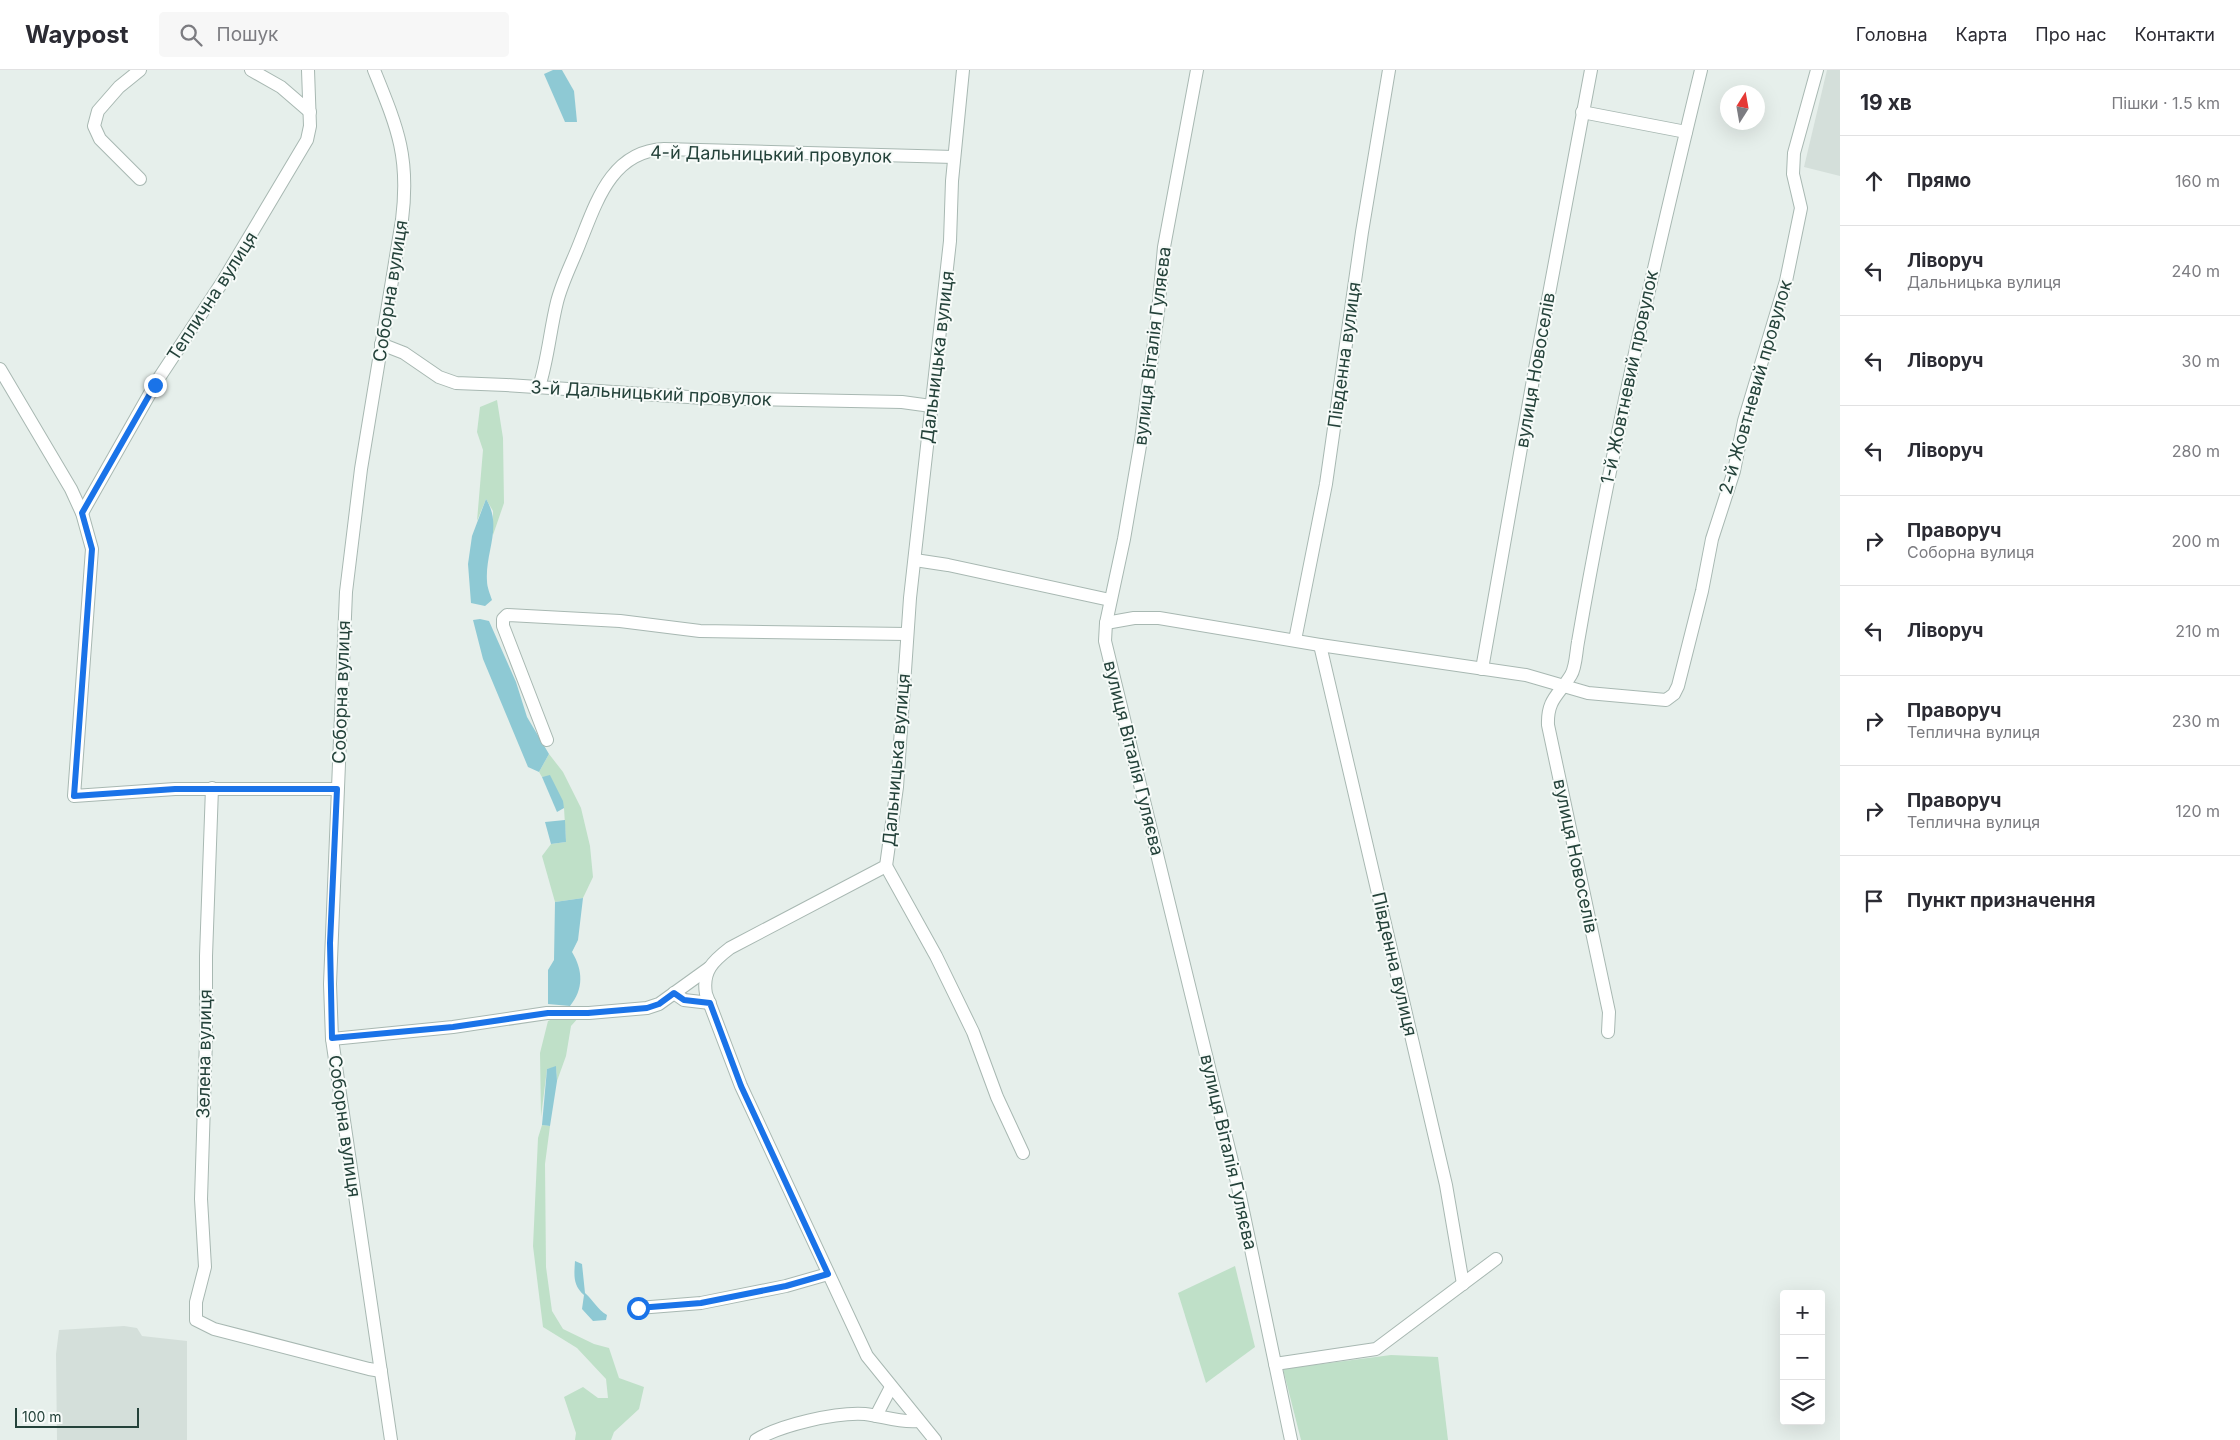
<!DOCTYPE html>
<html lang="uk">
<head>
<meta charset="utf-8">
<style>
	:root { --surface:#fff; --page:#f7f7f7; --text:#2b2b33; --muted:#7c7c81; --line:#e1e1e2 }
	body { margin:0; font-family:Inter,sans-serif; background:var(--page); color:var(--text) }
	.controls { position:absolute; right:15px; bottom:15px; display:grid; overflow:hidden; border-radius:5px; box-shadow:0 5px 20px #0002 }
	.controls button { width:45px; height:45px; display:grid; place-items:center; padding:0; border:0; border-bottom:1px solid var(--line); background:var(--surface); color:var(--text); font:25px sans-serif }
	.compass { position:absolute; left:1720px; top:15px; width:45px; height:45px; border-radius:50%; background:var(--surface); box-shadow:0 5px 20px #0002; rotate:11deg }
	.scale { position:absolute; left:15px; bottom:12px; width:124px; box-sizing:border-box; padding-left:5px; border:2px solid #24423a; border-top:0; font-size:14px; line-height:18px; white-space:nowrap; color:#24423a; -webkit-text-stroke:4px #f7fbf9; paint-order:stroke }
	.stop { position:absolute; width:15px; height:15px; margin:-11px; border:4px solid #1a73e8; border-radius:50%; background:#fff }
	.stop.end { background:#1a73e8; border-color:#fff; box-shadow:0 1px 5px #0008 }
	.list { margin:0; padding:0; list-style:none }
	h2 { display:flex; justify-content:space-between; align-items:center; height:65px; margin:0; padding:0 20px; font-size:21px }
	h2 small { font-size:16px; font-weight:400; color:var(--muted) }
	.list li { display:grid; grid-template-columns:32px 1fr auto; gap:15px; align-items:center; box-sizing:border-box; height:90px; padding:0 20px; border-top:1px solid var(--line) }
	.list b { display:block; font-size:19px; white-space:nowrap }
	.list p { margin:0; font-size:16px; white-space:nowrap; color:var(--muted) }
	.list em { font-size:16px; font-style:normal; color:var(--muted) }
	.icon { flex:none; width:28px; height:28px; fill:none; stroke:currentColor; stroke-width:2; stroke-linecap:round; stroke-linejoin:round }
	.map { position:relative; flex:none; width:1840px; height:1370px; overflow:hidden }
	header { display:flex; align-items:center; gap:30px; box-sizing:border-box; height:70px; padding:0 25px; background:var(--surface); border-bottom:1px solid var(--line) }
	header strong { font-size:24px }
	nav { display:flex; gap:28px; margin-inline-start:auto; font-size:18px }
	.search { width:350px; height:45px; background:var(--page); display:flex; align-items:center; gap:12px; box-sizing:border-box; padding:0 18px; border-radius:5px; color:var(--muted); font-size:19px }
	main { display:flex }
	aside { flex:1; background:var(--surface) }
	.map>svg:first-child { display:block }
	.built { fill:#d4dfda }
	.green { fill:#bfe0c8 }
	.water { fill:#8ec9d4 }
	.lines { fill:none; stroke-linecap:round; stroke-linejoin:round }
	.minor-casing { stroke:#a8b8b2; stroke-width:14 }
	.minor { stroke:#fff; stroke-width:12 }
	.route { stroke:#1a73e8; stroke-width:6 }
	.labels { text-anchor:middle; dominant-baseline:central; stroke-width:4; stroke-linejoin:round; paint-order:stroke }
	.street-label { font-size:18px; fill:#24423a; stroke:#f7fbf9 }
</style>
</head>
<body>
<header>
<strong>Waypost</strong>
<div class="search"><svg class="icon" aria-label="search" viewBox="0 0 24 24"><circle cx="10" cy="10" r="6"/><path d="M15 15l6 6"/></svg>Пошук</div>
<nav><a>Головна</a><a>Карта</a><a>Про нас</a><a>Контакти</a></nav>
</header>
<main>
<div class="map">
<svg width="1840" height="1370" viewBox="0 0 1840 1370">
	<rect width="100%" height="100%" fill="#e6efeb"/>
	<!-- built -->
	<g class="built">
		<path d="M1827,0h13v106l-36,-9z"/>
		<path d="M124,1256l13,2 5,8 45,5v99h-130l-1,-86 3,-24z"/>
	</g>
	<!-- green -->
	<g class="green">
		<path d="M497,330l6,38 1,65 -11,32v-24l-7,-12 -9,22 6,-71 -6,-18 3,-25z"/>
		<path d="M549,684l14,18 18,36 9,38 3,31 -10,21 -28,4 -13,-46 9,-12 15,-2 -2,-34 -14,-32 -8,1 -3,-5z"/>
		<path d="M557,947h22l-8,9 -5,30 -9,25 -1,-14 -9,2 -6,48 -1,-64 8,-32z"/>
		<path d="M542,1055l8,1 -5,38 1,103 6,44 11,18 31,15 15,4 10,30 25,9 -5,22 -25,23 -3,8h-36l1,-7 -12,-36 19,-10 15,11h10l-2,-19 -29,-31 -34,-21 -10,-81 5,-108z"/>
		<path d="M1235,1196l20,81 -49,36 -28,-90z"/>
		<path d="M1391,1285l47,2 10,83h-147l-18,-71z"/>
	</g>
	<!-- water -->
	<g class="water">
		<path d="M553,0h9l12,21 3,31h-12l-21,-48z"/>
		<path d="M486,429c17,28 -1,52 1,82 0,6 3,13 5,19l-7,6 -14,-3 -3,-39 4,-28z"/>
		<path d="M480,549l9,2 27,61 11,35 22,37 -10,18 -11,-5 -45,-108 -10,-39z"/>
		<path d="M550,705l13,26 1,7 -7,4 -15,-35z"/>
		<path d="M565,750l1,22 -15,2 -6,-22z"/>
		<path d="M583,828l-5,42 -6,12c11,18 12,37 -2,54l-22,-2v-34l6,-10 1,-58z"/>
		<path d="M556,996l1,15 -7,45 -8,-1 5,-56z"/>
		<path d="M575,1191l7,3 3,29c9,8 12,16 22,22l-1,5 -13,1 -11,-12 2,-14c-11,-10 -10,-19 -9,-34z"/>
	</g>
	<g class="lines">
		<!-- minor casing -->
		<g class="minor-casing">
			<g id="minor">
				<path d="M140,0l-21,17 -21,24 -4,15 6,13 40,40"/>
				<path d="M251,0l30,17 29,25"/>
				<path d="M374,0c23,57 36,86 28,150l-41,249 -15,123 -16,392 2,55 59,401"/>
				<path d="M1197,0l-33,177 -6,65 -17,128 -17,99 -18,84 -1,18 132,541 54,258"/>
				<path d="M1582,42l104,20"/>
				<path d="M381,274l23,9 35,24 17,6 50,2 198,13 198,4 29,4"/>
				<path d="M0,299l71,120 11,24 10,36 -18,247 101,-7h162"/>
				<path d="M539,317c9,-28 11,-57 18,-85 5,-20 15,-39 22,-57 17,-42 32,-94 85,-96l290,8"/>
				<path d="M82,443l75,-132 66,-100 84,-141 3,-14 -2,-56"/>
				<path d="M915,490l33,5 162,35"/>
				<path d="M1106,553l28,-5h25l161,27 206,30 62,18 78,7 8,-6 4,-8 24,-95 10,-52 22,-68 10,-50 42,-140 15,-73 -8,-34 1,-21 23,-83"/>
				<path d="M1295,570l31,-156 36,-252 27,-162"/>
				<path d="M1320,575l126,540 17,99"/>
				<path d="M1482,599l52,-295 57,-304"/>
				<path d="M547,670l-44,-114v-7l4,-4 113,6 80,10 207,3"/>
				<path d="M212,718l-6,168v83l-5,160 4,68 -9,35v18l18,9 155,40 12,2"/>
				<path d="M886,796l50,90 37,76 24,65 26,56"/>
				<path d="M674,923l10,7 26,3"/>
				<path d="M1608,962l1,-20 -61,-287c-1,-26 11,-30 23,-50 5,-8 5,-23 7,-33 33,-193 77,-382 123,-572"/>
				<path d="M332,969l121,-12 94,-14h42l58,-5 12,-4 50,-36"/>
				<path d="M638,1238l63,-5 85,-17 42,-12"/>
				<path d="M1275,1294l101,-15 120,-90"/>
				<path d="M876,1346l15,-29"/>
				<path d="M756,1370c24,-15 80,-28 109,-26 18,2 34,9 53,7"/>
				<path d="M935,1370l-68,-84 -126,-270 -35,-92c-4,-23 7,-33 24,-46l156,-82 11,-79 13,-189 40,-357 2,-60 11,-111"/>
			</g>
		</g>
		<!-- minor -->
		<use href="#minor" class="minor"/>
	</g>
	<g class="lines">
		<!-- route -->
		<path class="route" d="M155,315l-73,128 10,36 -18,247 101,-7h162l-7,154 2,95 121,-11 95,-14h40l59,-5 12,-4 15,-11 10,7 26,3 31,83 87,188 -42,12 -85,17 -63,5"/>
	</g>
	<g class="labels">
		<!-- street labels -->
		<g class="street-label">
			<text transform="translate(771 84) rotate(1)">4-й Дальницький провулок</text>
			<text transform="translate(390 221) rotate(-81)">Соборна вулиця</text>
			<text transform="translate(212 226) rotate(-57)">Теплична вулиця</text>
			<text transform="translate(1152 276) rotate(-83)">вулиця Віталія Гуляєва</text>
			<text transform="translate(1344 285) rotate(-82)">Південна вулиця</text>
			<text transform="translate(937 287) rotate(-83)">Дальницька вулиця</text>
			<text transform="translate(1535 300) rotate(-80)">вулиця Новоселів</text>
			<text transform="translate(1629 307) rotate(-78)">1-й Жовтневий провулок</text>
			<text transform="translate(1755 317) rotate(-74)">2-й Жовтневий провулок</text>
			<text transform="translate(651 323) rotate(3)">3-й Дальницький провулок</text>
			<text transform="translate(341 622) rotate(-88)">Соборна вулиця</text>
			<text transform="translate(1134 688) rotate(76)">вулиця Віталія Гуляєва</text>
			<text transform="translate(896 690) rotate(-85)">Дальницька вулиця</text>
			<text transform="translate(1576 786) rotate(78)">вулиця Новоселів</text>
			<text transform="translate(1395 894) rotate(77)">Південна вулиця</text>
			<text transform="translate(204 984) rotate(-89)">Зелена вулиця</text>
			<text transform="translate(345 1056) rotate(82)">Соборна вулиця</text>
			<text transform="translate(1229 1082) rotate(77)">вулиця Віталія Гуляєва</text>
		</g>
	</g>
</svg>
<div class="controls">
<button>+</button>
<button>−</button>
<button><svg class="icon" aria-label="layers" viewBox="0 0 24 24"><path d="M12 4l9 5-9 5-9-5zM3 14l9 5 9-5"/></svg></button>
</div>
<svg class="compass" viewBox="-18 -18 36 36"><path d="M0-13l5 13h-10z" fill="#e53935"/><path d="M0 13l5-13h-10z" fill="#7c7c81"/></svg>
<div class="scale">100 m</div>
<div class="stop" style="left:638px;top:1238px"></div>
<div class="stop end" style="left:155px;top:315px"></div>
</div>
<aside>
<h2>19 хв<small>Пішки · 1.5 km</small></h2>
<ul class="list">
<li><svg class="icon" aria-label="ahead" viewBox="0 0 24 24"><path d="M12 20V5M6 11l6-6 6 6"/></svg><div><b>Прямо</b></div><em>160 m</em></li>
<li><svg class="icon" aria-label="left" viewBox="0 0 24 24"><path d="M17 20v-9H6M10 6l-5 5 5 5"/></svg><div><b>Ліворуч</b><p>Дальницька вулиця</p></div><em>240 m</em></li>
<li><svg class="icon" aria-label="left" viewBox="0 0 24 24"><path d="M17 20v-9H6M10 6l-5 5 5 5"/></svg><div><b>Ліворуч</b></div><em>30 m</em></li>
<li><svg class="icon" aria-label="left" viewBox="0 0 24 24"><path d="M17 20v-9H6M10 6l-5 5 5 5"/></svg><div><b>Ліворуч</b></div><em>280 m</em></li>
<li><svg class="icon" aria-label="right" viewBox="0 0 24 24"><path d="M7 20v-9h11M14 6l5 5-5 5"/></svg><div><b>Праворуч</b><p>Соборна вулиця</p></div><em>200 m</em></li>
<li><svg class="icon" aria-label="left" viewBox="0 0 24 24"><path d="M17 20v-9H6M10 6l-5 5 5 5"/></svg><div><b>Ліворуч</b></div><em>210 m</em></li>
<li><svg class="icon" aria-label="right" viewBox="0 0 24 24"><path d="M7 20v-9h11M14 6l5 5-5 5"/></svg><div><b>Праворуч</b><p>Теплична вулиця</p></div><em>230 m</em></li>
<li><svg class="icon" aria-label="right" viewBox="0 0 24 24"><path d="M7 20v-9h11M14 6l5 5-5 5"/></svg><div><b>Праворуч</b><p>Теплична вулиця</p></div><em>120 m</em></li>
<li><svg class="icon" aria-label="arrive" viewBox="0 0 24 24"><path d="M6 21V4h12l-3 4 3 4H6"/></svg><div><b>Пункт призначення</b></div></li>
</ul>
</aside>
</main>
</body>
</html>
